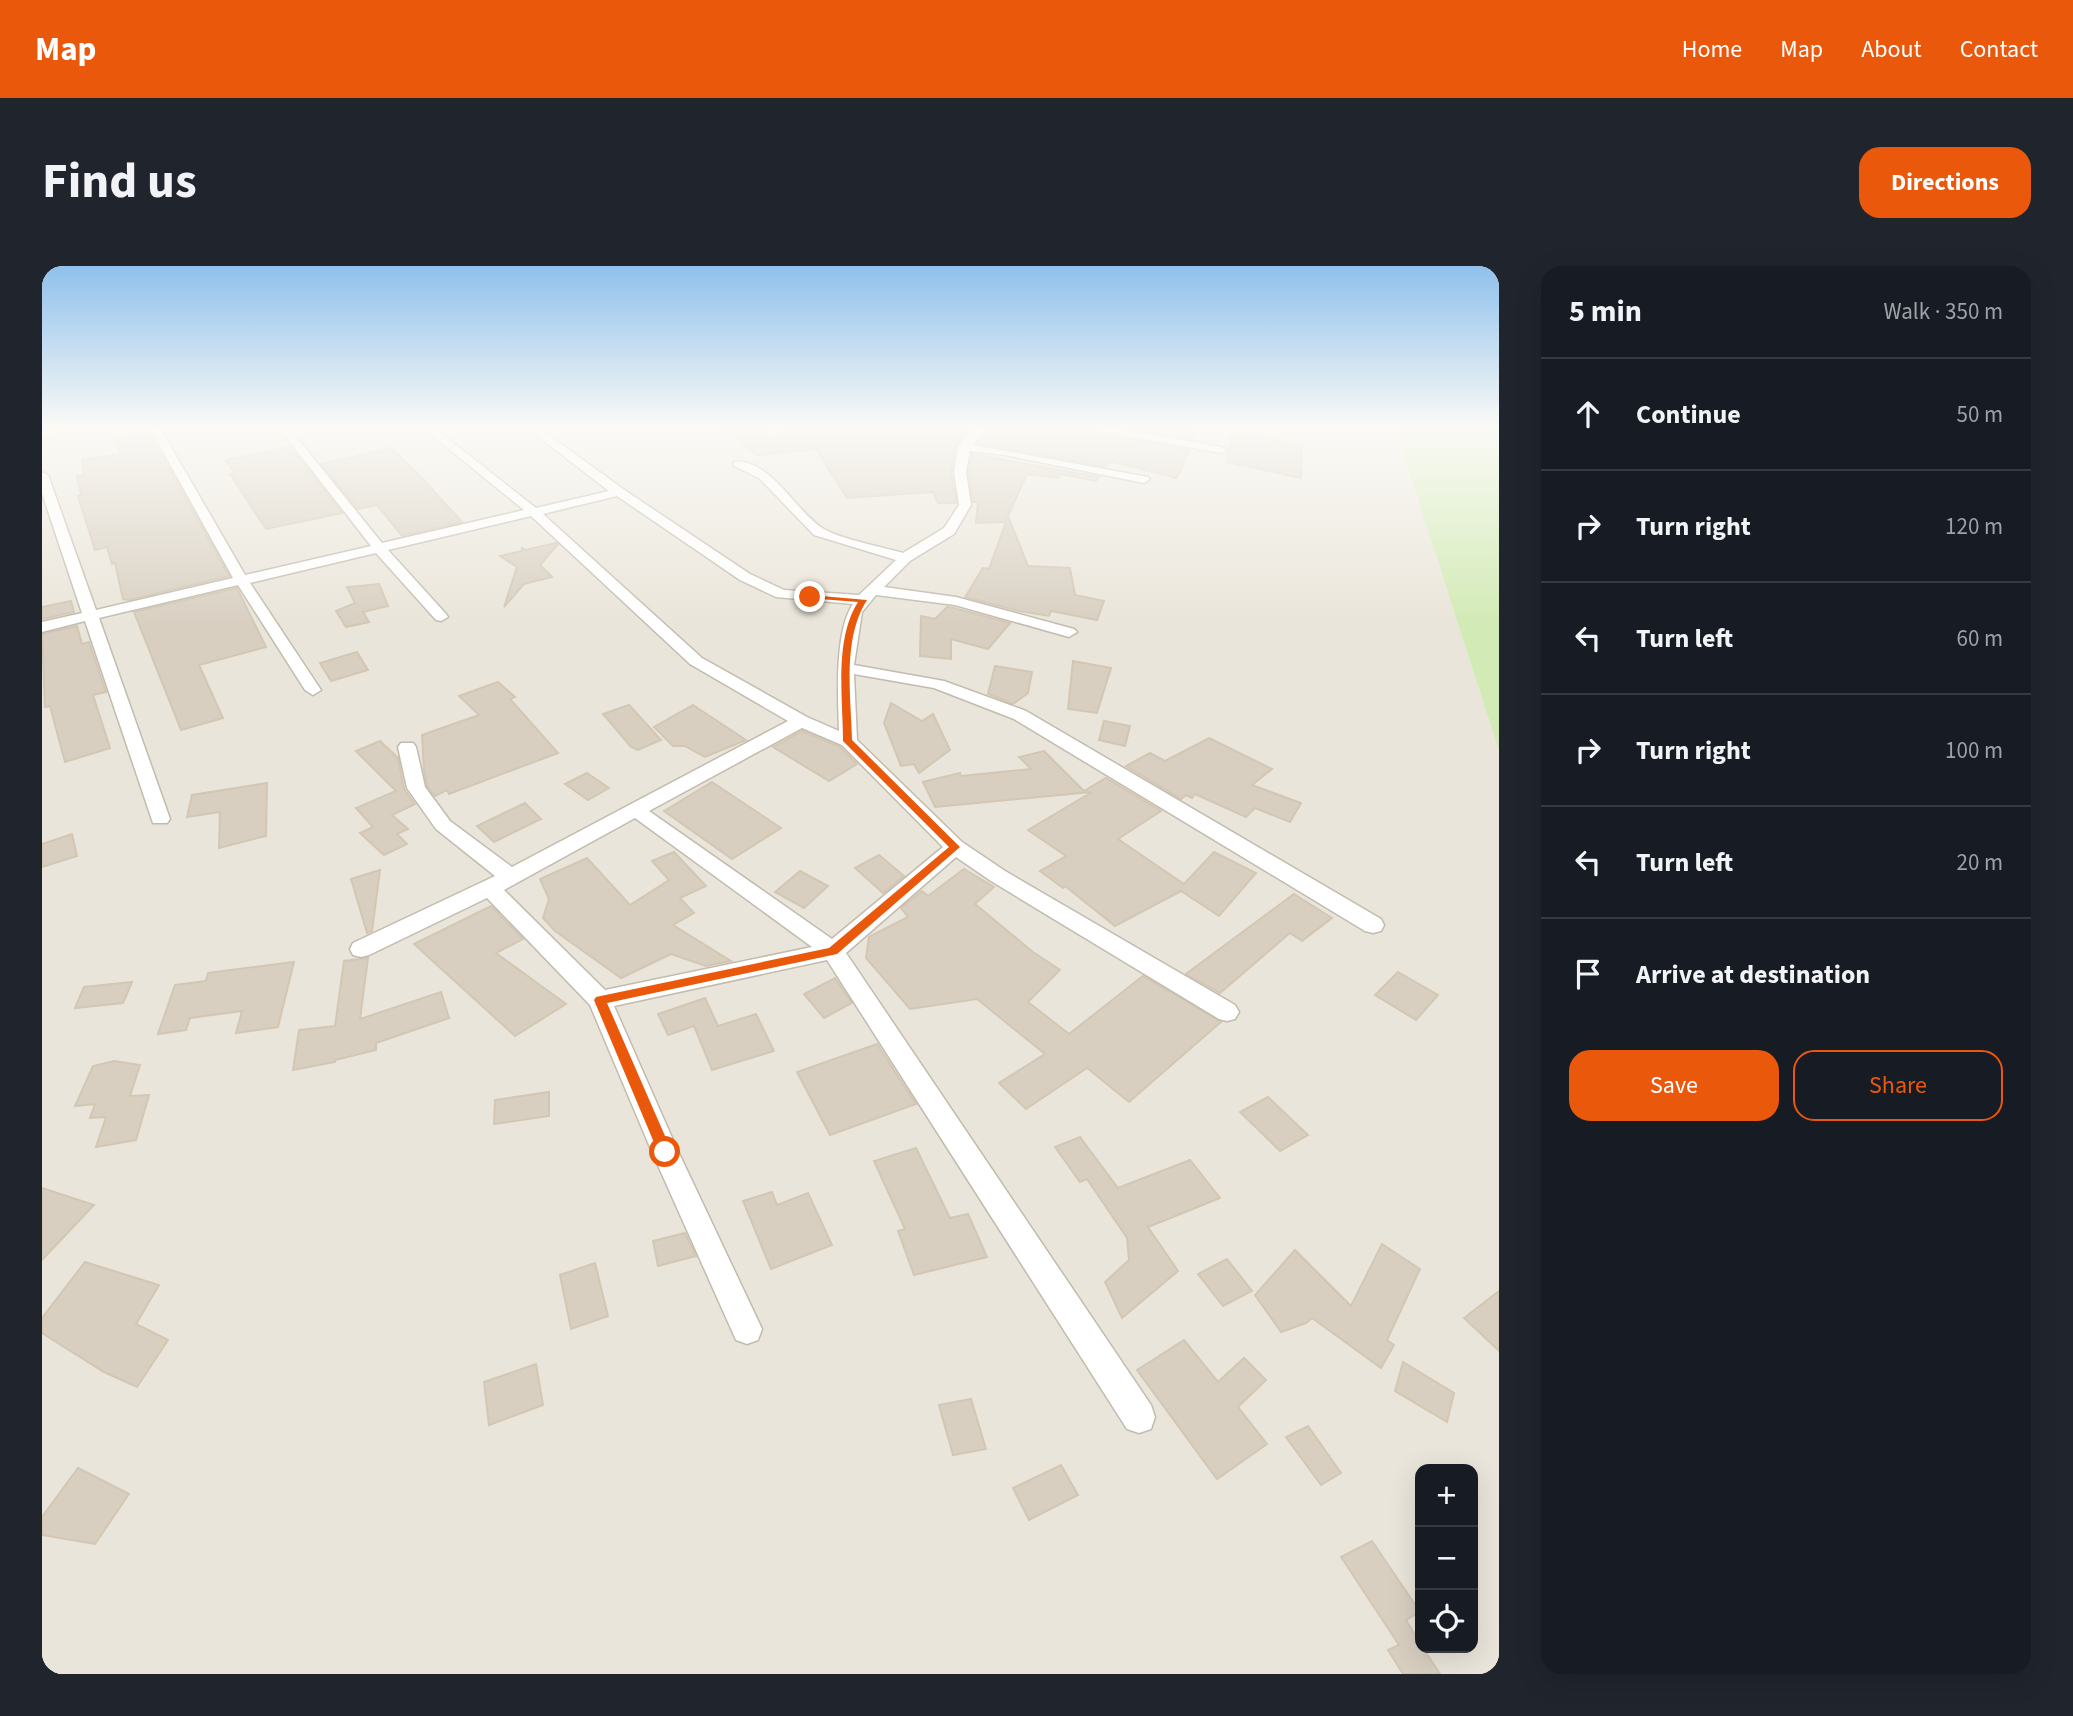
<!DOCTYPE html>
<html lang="en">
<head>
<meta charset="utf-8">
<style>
	:root { --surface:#171b24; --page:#20242c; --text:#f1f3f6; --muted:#9ea1a6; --line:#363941; --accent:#ea580c }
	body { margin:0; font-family:"Source Sans 3",sans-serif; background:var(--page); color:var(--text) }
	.controls { position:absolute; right:21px; bottom:21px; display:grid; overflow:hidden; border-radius:14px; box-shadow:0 7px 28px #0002 }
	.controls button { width:63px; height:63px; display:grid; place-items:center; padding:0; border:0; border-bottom:2px solid var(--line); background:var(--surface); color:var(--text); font:35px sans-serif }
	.stop { position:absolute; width:21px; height:21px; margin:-16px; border:5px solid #ea580c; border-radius:50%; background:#fff }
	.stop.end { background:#ea580c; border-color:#fff; box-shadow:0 2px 7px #0008 }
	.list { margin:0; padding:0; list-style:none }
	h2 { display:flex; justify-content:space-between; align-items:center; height:91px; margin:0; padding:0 28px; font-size:30px }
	h2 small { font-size:23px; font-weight:400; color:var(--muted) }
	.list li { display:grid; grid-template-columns:46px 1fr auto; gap:21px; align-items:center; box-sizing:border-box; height:112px; padding:0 28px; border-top:2px solid var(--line) }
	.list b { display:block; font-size:26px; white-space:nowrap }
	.list em { font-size:23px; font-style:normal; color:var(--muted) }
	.actions { display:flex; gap:14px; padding:21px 28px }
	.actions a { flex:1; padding:16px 0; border:2px solid var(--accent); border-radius:21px; text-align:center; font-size:24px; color:var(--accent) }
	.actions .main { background:var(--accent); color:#fff }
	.icon { flex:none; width:38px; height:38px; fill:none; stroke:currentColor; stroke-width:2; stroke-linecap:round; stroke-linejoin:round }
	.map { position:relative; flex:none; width:1457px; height:1408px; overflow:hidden; border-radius:21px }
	header { display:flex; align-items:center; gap:42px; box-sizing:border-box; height:98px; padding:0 35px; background:var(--accent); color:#fff }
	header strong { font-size:33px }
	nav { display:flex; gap:38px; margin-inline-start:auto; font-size:24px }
	.intro { display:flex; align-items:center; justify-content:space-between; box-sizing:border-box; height:168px; padding:0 42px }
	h1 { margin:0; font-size:49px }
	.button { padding:18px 32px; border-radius:21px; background:var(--accent); color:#fff; font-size:24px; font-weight:700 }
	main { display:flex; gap:42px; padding:0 42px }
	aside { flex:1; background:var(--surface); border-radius:21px; box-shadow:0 7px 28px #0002 }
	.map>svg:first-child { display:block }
	.residential { fill:#eae5da; fill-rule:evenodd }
	.green { fill:#d2eab5 }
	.building { fill:#d8cfc1; stroke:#d3c7b4; stroke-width:2 }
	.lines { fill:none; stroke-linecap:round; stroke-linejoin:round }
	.street-casing { stroke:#c2bbae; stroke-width:3 }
	.secondary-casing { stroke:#d6c79b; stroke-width:3 }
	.street { fill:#fff; fill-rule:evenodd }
	.secondary { fill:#fff3cd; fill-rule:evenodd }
	.route { fill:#ea580c }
</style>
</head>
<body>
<header>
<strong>Map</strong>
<nav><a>Home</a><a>Map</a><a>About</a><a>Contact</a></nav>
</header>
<div class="intro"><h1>Find us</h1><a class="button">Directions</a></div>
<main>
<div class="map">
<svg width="1457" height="1408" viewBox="0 0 1457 1408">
	<rect width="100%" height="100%" fill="#f6f3ec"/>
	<!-- residential -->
	<path class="residential" d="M0,162h1353l104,323v923h-1457zM1378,1203h53v179h-53z"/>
	<!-- green -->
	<path class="green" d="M1353,162h104v323z"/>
	<!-- building -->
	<g class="building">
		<path d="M683,162l42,3 -1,5 10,4 9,-12h186l-16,19 -4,25 5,31h-18l-5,-11 -86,6 -31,-49 -60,6z"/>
		<path d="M946,162h103l7,6 91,16 -12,28 -67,-17 -4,6 -128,-24z"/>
		<path d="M1087,162h50l17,4 -3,7z"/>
		<path d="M1190,166l70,13 -1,33 -74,-16z"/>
		<path d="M105,168l10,13 72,129 -100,24 -6,-1 -8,-36 -3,1 -5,-17 -12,3 -17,-54 3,-1 -4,-19 7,-1 -2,-15 39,-6 -6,-14z"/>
		<path d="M248,181l52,66 -76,16 -36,-55 5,-1 -10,-13z"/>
		<path d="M349,182l29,28 42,46 -60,14 -25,-31 -19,4 -37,-45z"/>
		<path d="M930,188l127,23 -3,4 -36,-7 -1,4 -32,-4 -19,42 20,50 42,2 5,27 29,6 -7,19 -46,-9 -2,5 -30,-5 -54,-14 18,-29 6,1 18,-50 -2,3 -29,1 2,-21h-5l-4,-30z"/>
		<path d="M514,277l2,1 -18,21 12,12 -28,7 -20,23 13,-40 -17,-11 22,-5v-3l3,2z"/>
		<path d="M337,318l9,22 -25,6 6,10 -23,5 -10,-16 19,-8 -8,-16z"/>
		<path d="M195,322l29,59 -67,18 24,53 -42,12 -47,-118z"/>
		<path d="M29,335l3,11 -32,7v-12z"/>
		<path d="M905,341l7,1 56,15 -22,26 -37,-10v20l-31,-3 1,-40 14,3z"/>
		<path d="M35,360l5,18 7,-2 17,50 -13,3 17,53 -45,14 -15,-56 -5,1 -3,-73z"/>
		<path d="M315,386l11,18 -37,11 -11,-18z"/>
		<path d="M1031,395l38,7 -14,45 -29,-4z"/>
		<path d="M953,400l37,6 -4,21 -15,11 -25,-10z"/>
		<path d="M456,416l17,15 -5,2 48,54 -109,41 -2,-4 -12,6 -8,-10 -3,-16 -2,-35 57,-20 -20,-19z"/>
		<path d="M849,437l31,18 11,-7 17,36 -31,23 -5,-9 -13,2 -17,-43z"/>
		<path d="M587,439l32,35 -23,10 -7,-3 -28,-33z"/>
		<path d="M651,439l53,35 -41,17 -20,-11h-12l-19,-19z"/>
		<path d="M1062,455l26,5 -5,20 -26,-6z"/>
		<path d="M760,465l38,16 17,17 -28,17 -56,-34z"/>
		<path d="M1167,472l63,31 -20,16 49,18 -11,19 -35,-14 -9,9 -51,-23 -3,4 -6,-3 -5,4 -55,-33 24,-13 15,8z"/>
		<path d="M338,475l18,17 6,31 11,15 -23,11 16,14 -11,5 10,10 -23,11 -24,-22 13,-6 -17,-19 40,-17 -40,-40z"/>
		<path d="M1002,485l40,40 22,-13 55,33 -43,28 66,45 30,-32 42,21 -37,43 -38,-25 -66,35 -50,-40 -2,2 -23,-17 26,-15 -38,-26 64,-38 -157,15 -12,-25 37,-9 1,3 70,-7 -12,-12z"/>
		<path d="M545,507l22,15 -21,12 -23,-16z"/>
		<path d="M670,516l69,46 -49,31 -68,-48z"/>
		<path d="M225,517l-1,53 -47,12 1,-36 -33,5 5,-22z"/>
		<path d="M483,537l16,16 -47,23 -17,-16z"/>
		<path d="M30,568l5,22 -35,11v-23z"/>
		<path d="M632,586l32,34 -26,12 14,15 -21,12 58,36 -25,5 -35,-12 -50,24 -66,-47 -12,-13 6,-19 -9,-20 47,-21 43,47 39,-25 -17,-19z"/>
		<path d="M837,589l25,21 -21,17 -28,-25z"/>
		<path d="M922,603l30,18 -19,17 58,48 27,18 -32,32 41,32 74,-58 78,46 -92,80 -42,-34 -61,41 -27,-26 46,-29 -68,-55 -67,10 -44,-51 3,-21 39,-20 -7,-9 21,-17 6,5z"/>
		<path d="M338,604l-8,61 -5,2 -16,-54z"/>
		<path d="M758,605l28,15 -24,22 -29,-16z"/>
		<path d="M1252,628l38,24 -30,23 -12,-8 -70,60 -34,-19z"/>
		<path d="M449,640l32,33 -27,14 70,51 -51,32 -101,-92z"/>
		<path d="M326,692l-8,61 81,-27 8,26 -73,25v7l-41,10v2l-42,8 6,-40 36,-4 9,-65z"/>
		<path d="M252,696l-16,65 -42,6 6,-22 -52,7 -4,12 -28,4 17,-49 31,-4 2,-8z"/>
		<path d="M1356,706l40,23 -22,25 -41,-25z"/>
		<path d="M793,712l17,25 -28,15 -20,-24z"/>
		<path d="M90,716l-9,21 -48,5 9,-21z"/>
		<path d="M663,732l13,28 38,-12 18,37 -62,19 -18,-44 -26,9 -10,-21z"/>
		<path d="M835,778l39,60 -86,31 -33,-63z"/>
		<path d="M72,795l26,4 -10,31 19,-1 -13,45 -40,7 10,-30 -16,1 5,-14 -20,2 18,-40z"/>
		<path d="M507,826v24l-55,8 1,-24z"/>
		<path d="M1226,831l40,38 -28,16 -40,-39z"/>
		<path d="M1038,871l38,51 72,-28 30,38 -72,29 30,44 -56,47 -17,-36 24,-22 -2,-22 -40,-59 -7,3 -25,-35z"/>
		<path d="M874,882l34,70 18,-4 19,43 -73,18 -16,-44 7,-2 -31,-68z"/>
		<path d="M0,922l52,17 -52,55z"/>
		<path d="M730,926l5,13 31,-12 24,52 -61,24 -28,-68z"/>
		<path d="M643,967l11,23 -38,10 -5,-25z"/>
		<path d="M1340,978l38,25 -33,71 7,5 -13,23 -69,-50 -6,5 -25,9 -26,-37 40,-45 56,56z"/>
		<path d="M1185,993l25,32 -29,15 -25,-32z"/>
		<path d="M43,996l74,23 -23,39 32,16 -31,47 -33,-15 -62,-39v-15z"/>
		<path d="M553,997l13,53 -37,13 -11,-54z"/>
		<path d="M1457,1025v60l-35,-33z"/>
		<path d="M1142,1074l34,42 26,-24 22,22 -28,27 29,37 -50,35 -80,-109z"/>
		<path d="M1361,1096l51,31 -7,29 -52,-31z"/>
		<path d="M494,1098l7,41 -54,20 -5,-43z"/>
		<path d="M929,1133l15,50 -33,6 -14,-50z"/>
		<path d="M1266,1160l33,47 -20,12 -35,-48z"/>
		<path d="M1019,1199l17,30 -49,25 -16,-32z"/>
		<path d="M36,1202l51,26 -34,50 -53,-9v-18z"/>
		<path d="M1330,1275l48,71 -14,8 14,23v5h3l17,26h-37l-15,-24 11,-5 -58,-88z"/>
	</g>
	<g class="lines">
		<!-- street casing -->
		<g class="street-casing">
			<g id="street">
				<path d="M108,162h10l85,147 126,-29 -92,-118h10l93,115 142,-33 -101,-82h11l102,80 73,-17 -82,-63h12l84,61 127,85 34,16 75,5 37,-35 -82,-25 -55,-57 -25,-12v-4c36,-5 63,52 90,67 16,10 59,18 79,24l41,-25 15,-23 -5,-33 4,-25 16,-19h11l-12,17 175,32 2,2 -6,4 -139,-28 -35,-4 -4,21 5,33 -17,29 -44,27 -26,26 72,10 118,32 3,3 -8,5 -114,-32 -79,-10 -14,17 -8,53 90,16 82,30 355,208 3,6 -3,6 -8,2 -8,-2 -351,-212 -80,-31 -80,-14 3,66 105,102 43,29 230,134 4,7 -4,7 -8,2 -8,-2 -228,-138 -35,-24 -110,96 305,452 4,12 -4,12 -12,4 -12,-4 -300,-469 -213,46 63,143 85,180 -4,11 -11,4 -11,-4 -84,-188 -62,-147 -103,-107 -118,57 -8,2 -8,-2 -3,-6 3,-6 142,-67 -59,-47 -29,-41 -9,-41 3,-4h12l3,4 9,40 25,34 62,46 276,-146 -98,-57 -159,-148 -143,34 58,64 2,3 -7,4 -5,-1 -60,-67 -126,30 71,107 -8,5 -8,-5 -67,-105 -139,33 71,201 -3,4h-14l-68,-202 -43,11v-10l40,-9 -40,-120v-21l6,3 48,135 137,-32zM575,230l123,84 36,17 77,7c-19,28 -15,93 -14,127l-32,-14 -105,-59 -159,-144zM760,462l40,17 101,102 -111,92 -183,-128zM593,552l177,129 -207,43 -101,-100z"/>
				<path d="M730,162h10l-5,9 -9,-2z"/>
				<path d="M1051,162h22l106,19 6,3 -6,3 -123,-22z"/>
			</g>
		</g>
		<!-- secondary casing -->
		<g class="secondary-casing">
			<path id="secondary" d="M9,162h29l-2,3 -36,7v-8z"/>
		</g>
		<!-- street -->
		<use href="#street" class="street"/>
		<!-- secondary -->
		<use href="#secondary" class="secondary"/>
	</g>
	<!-- sky -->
	<linearGradient id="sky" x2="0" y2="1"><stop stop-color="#8fc1ec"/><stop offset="0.45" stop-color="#fbfaf6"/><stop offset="1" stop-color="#fbfaf6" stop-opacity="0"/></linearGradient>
	<rect width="1457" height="359" fill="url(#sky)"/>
	<!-- route -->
	<path class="route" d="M768,329l57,5c-25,39 -16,96 -15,140l108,107 -123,107 -230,49 65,149 -7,6 -7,-6 -64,-152 2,-3 233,-49 120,-101 -106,-106c0,-43 -9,-101 15,-139l-51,-4z"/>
</svg>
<div class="controls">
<button>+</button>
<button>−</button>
<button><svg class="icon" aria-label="locate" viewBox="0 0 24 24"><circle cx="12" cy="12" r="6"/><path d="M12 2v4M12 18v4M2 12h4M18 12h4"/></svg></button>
</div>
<div class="stop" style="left:623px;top:886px"></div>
<div class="stop end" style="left:768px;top:331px"></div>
</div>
<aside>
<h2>5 min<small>Walk · 350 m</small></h2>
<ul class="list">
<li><svg class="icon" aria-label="ahead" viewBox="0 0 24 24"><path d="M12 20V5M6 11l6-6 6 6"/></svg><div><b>Continue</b></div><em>50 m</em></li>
<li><svg class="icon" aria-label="right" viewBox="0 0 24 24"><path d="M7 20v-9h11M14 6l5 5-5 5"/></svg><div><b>Turn right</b></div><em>120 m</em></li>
<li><svg class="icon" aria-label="left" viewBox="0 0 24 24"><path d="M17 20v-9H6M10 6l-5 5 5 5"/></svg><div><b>Turn left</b></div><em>60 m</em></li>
<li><svg class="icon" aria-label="right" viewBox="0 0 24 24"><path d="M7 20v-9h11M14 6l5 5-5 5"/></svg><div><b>Turn right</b></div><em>100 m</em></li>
<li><svg class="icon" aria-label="left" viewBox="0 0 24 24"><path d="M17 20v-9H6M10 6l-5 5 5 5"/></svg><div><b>Turn left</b></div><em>20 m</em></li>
<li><svg class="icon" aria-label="arrive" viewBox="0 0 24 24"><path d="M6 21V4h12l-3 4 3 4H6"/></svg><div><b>Arrive at destination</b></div></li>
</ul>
<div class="actions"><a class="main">Save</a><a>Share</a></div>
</aside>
</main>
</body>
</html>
